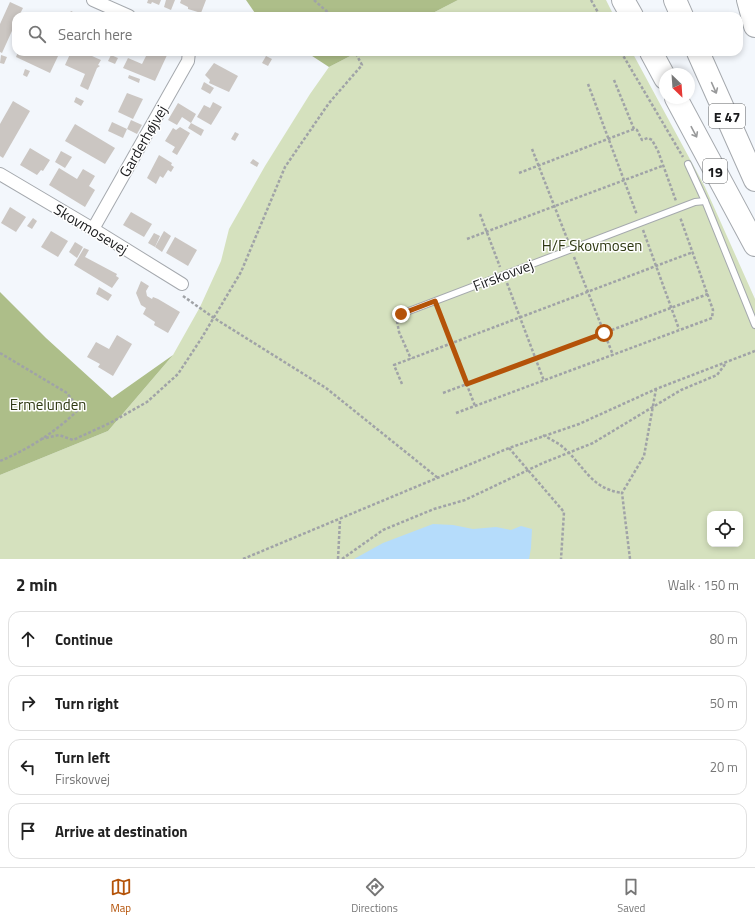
<!DOCTYPE html>
<html lang="en">
<head>
<meta charset="utf-8">
<style>
	:root { --surface:#fff; --page:#f6f6f6; --text:#222; --muted:#767676; --line:#e0e0e0; --accent:#b45309 }
	body { margin:0; font-family:"Titillium Web",sans-serif; background:var(--page); color:var(--text) }
	.controls { position:absolute; right:12px; bottom:12px; display:grid; overflow:hidden; border-radius:8px; box-shadow:0 2px 6px #0003 }
	.controls button { width:36px; height:36px; display:grid; place-items:center; padding:0; border:0; border-bottom:1px solid var(--line); background:var(--surface); color:var(--text); font:20px sans-serif }
	.compass { position:absolute; left:659px; top:68px; width:36px; height:36px; border-radius:50%; background:var(--surface); box-shadow:0 2px 6px #0003; rotate:155deg }
	.stop { position:absolute; width:12px; height:12px; margin:-9px; border:3px solid #b45309; border-radius:50%; background:#fff }
	.stop.end { background:#b45309; border-color:#fff; box-shadow:0 1px 4px #0008 }
	.list { margin:0; padding:0; list-style:none }
	h2 { display:flex; justify-content:space-between; align-items:center; height:52px; margin:0; padding:0 16px; font-size:17px }
	h2 small { font-size:13px; font-weight:400; color:var(--muted) }
	.list li { display:grid; grid-template-columns:26px 1fr auto; gap:12px; align-items:center; box-sizing:border-box; height:56px; margin:0 8px 8px; padding:0 8px; border:1px solid var(--line); border-radius:12px }
	.list b { display:block; font-size:15px; white-space:nowrap }
	.list p { margin:0; font-size:13px; white-space:nowrap; color:var(--muted) }
	.list em { font-size:13px; font-style:normal; color:var(--muted) }
	.icon { flex:none; width:22px; height:22px; fill:none; stroke:currentColor; stroke-width:2; stroke-linecap:round; stroke-linejoin:round }
	.map { position:relative; flex:none; width:755px; height:559px; overflow:hidden }
	.search { position:absolute; background:var(--surface); box-shadow:0 2px 6px #0003; left:12px; right:12px; top:12px; height:44px; display:flex; align-items:center; gap:10px; box-sizing:border-box; padding:0 14px; border-radius:12px; color:var(--muted); font-size:15px }
	.sheet { height:308px; background:var(--surface) }
	nav { display:flex; justify-content:space-around; align-items:center; box-sizing:border-box; height:56px; border-top:1px solid var(--line); background:var(--surface); font-size:11px; color:var(--muted) }
	nav a { display:grid; justify-items:center; gap:2px }
	nav .on { color:var(--accent) }
	.map>svg:first-child { display:block }
	.green { fill:#d5e1be; fill-rule:evenodd }
	.forest { fill:#adbe89 }
	.water { fill:#b5dcfb }
	.building { fill:#cbc6c2 }
	.lines { fill:none; stroke-linecap:round; stroke-linejoin:round }
	.lane-casing { stroke:#a5a9ae; stroke-width:8 }
	.street-casing { stroke:#a5a9ae; stroke-width:14 }
	.highway-casing { stroke:#a5a9ae; stroke-width:24 }
	.path { stroke:#a0a3a7; stroke-width:2.5; stroke-dasharray:3 2; stroke-linecap:butt }
	.lane { stroke:#fff; stroke-width:6 }
	.street { stroke:#fff; stroke-width:12 }
	.highway { stroke:#fff; stroke-width:22 }
	.oneway { stroke:#98999a }
	.route { stroke:#b45309; stroke-width:5 }
	.labels { text-anchor:middle; dominant-baseline:central; stroke-width:3; stroke-linejoin:round; paint-order:stroke }
	.shield { fill:#fff; stroke:#5f6062; stroke-width:1 }
	.shield-label { font-size:14px; font-weight:bold; fill:#1b1c1e }
	.street-label { font-size:15px; fill:#1b1c1e; stroke:#fff }
	.park-label { font-size:15px; fill:#2e3811; stroke:#fff }
</style>
</head>
<body>
<div class="map">
<svg width="755" height="559" viewBox="0 0 755 559">
	<rect width="100%" height="100%" fill="#f3f7fc"/>
	<!-- green -->
	<g class="green">
		<path d="M458,0h148l8,16h-187z"/>
		<path d="M358,52h274l73,135 50,112v260h-755v-84l108,-44 65,-76 27,-48 21,-46 8,-32 36,-63 45,-72 19,-27zM710,514h30v30h-30z"/>
	</g>
	<!-- forest -->
	<g class="forest">
		<path d="M246,0h212l-31,16h-170z"/>
		<path d="M306,52h52l-29,15z"/>
		<path d="M0,292l46,46 66,60 61,-43 -65,76 -108,44z"/>
	</g>
	<!-- water -->
	<path class="water" d="M433,524l20,1 20,4 23,-2 15,3 10,-4 11,3 -1,19 -2,11h-175l29,-16z"/>
	<!-- building -->
	<g class="building">
		<path d="M148,0h13l-2,5 -7,-3 -1,2 -4,-1z"/>
		<path d="M166,0h9l-4,10 -7,-3z"/>
		<path d="M181,0h25l-5,13 -13,-4v-2l-8,-4z"/>
		<path d="M10,2l13,6 -4,8h-3v6l-14,31 -2,-1v-28z"/>
		<path d="M71,11l10,5h-13z"/>
		<path d="M18,52h37l4,2 -9,19 -34,-16z"/>
		<path d="M71,52h12l18,8 -3,5 2,1 -3,2 -9,22 -8,-4 5,-12 -20,-9z"/>
		<path d="M148,52l20,1 -13,28 -32,-13 5,-10 14,6z"/>
		<path d="M1,55l6,2 -3,7 -4,-1z"/>
		<path d="M111,55l7,3 -3,6 -7,-3z"/>
		<path d="M266,56l6,3 -4,7 -6,-3z"/>
		<path d="M214,63l24,13 -9,16 -20,-9 1,-3 -5,-5z"/>
		<path d="M25,69l5,2 -3,6 -4,-2z"/>
		<path d="M129,75l11,4 -1,4 -11,-5z"/>
		<path d="M204,82l10,6 -4,6 -9,-5z"/>
		<path d="M127,93l16,6 -10,20 -15,-7z"/>
		<path d="M76,97l8,4 -3,5 -7,-4z"/>
		<path d="M13,101l17,10 -27,47 -3,-2v-32z"/>
		<path d="M213,102l9,5 -11,18 -14,-8 7,-12 6,3z"/>
		<path d="M178,103l18,11 -5,9 -9,-6 -5,8 -9,-5z"/>
		<path d="M131,120l11,5 -5,9 -10,-5z"/>
		<path d="M112,122l15,7 -4,9 -15,-7z"/>
		<path d="M191,123l13,7 -3,6 -13,-8z"/>
		<path d="M75,124l40,24 -10,16 -40,-23z"/>
		<path d="M180,127l10,6 -13,22 -5,-3 3,-5 -10,-6 8,-13 3,2z"/>
		<path d="M235,132l4,2 -4,7 -4,-2z"/>
		<path d="M30,148l20,12 -7,11 -2,-1 -4,5 -17,-10z"/>
		<path d="M61,151l11,6 -7,11 -10,-6z"/>
		<path d="M159,155l13,8 -1,2 3,2 -3,5 -3,-2 -5,8 -3,-2 -4,8 -9,-6z"/>
		<path d="M253,159l6,4 -2,4 -7,-4z"/>
		<path d="M59,168l18,11 6,-10 12,7 -6,10 6,4 -10,17 -36,-22z"/>
		<path d="M10,207l16,10 -10,15 -15,-9z"/>
		<path d="M131,212l21,12 -8,13 -21,-12z"/>
		<path d="M33,218l4,3 -5,8 -5,-3z"/>
		<path d="M51,231l17,10 -10,16 -17,-10z"/>
		<path d="M164,231l7,5 -9,16 -7,-5z"/>
		<path d="M154,233l6,3 -5,11 -7,-4z"/>
		<path d="M175,237l22,13 -9,16 -22,-13z"/>
		<path d="M75,242l8,5 -6,11 -8,-6z"/>
		<path d="M84,248l5,2 -4,7 32,17 -1,2 3,2 -7,10 -38,-23z"/>
		<path d="M141,281l8,5 -3,5 1,5 5,3 1,-2 5,2 22,13 -12,21 -14,-8 1,-3 -12,-8 3,-6 -5,-3 -5,-12z"/>
		<path d="M99,287l13,8 -4,6 -12,-7z"/>
		<path d="M117,335l15,9 -19,32 -15,-9 2,-3 -13,-7 9,-15 13,7z"/>
	</g>
	<g class="lines">
		<!-- lane casing -->
		<g class="lane-casing">
			<g id="lane">
				<path d="M688,164l17,37"/>
				<path d="M401,314l294,-112 10,-1 50,124"/>
			</g>
		</g>
		<!-- street casing -->
		<g class="street-casing">
			<g id="street">
				<path d="M93,0l36,16"/>
				<path d="M0,174l93,55 89,55"/>
				<path d="M93,229l95,-168 1,-9"/>
			</g>
		</g>
		<!-- highway casing -->
		<g class="highway-casing">
			<g id="highway">
				<path d="M623,0l9,16"/>
				<path d="M675,0l7,16"/>
				<path d="M748,0l7,26"/>
				<path d="M651,52l14,26"/>
				<path d="M698,52l57,128"/>
				<path d="M676,98l79,147"/>
			</g>
		</g>
		<!-- path -->
		<g class="path">
			<path d="M314,0l18,16"/>
			<path d="M591,0l9,16"/>
			<path d="M621,52l62,105"/>
			<path d="M614,80l20,49 3,1 5,10 6,-2 4,2 6,11 18,50"/>
			<path d="M588,84l49,131"/>
			<path d="M532,149l36,92"/>
			<path d="M519,173l115,-44"/>
			<path d="M480,214l20,53"/>
			<path d="M643,230l36,99"/>
			<path d="M467,239l195,-73"/>
			<path d="M574,257l39,98"/>
			<path d="M507,283l37,98"/>
			<path d="M183,296l31,22 112,70 112,90"/>
			<path d="M438,309l37,97"/>
			<path d="M397,321l2,11 12,27"/>
			<path d="M0,353l67,40 12,16c-22,22 -50,40 -79,52"/>
			<path d="M402,384l-8,-19 299,-113"/>
			<path d="M443,393l265,-99"/>
			<path d="M456,413l256,-95 1,-8 -33,-93"/>
			<path d="M543,435c5,3 11,6 16,9 25,19 29,44 63,49"/>
			<path d="M41,439l18,-4 14,5 37,-17 37,-21 31,-28 23,-35 40,-67 44,-105 44,-64 33,-38 -7,-13"/>
			<path d="M509,448l55,64 -3,47"/>
			<path d="M243,559l266,-111 70,-24 77,-35 99,-38"/>
			<path d="M338,559l2,-39"/>
			<path d="M342,559l41,-29 51,-21 31,-9 78,-37 50,-20 88,-53 36,-15 9,-12"/>
			<path d="M630,559l-8,-66 22,-37 12,-67"/>
		</g>
		<!-- lane -->
		<use href="#lane" class="lane"/>
		<!-- street -->
		<use href="#street" class="street"/>
		<!-- highway -->
		<use href="#highway" class="highway"/>
	</g>
	<!-- one-way arrows -->
	<defs><path id="oneway-shaft" d="M-6 0H5M1.5-3L5.5 0L1.5 3" fill="none" stroke-width="1.6" stroke-linecap="round" stroke-linejoin="round"/></defs>
	<g class="oneway">
		<use href="#oneway-shaft" transform="translate(714 88) rotate(66)"/>
		<use href="#oneway-shaft" transform="translate(694 132) rotate(62)"/>
	</g>
	<g class="lines">
		<!-- route -->
		<path class="route" d="M401,314l34,-13 32,83 137,-51"/>
	</g>
	<g class="labels">
		<!-- shield labels -->
		<g class="shield">
			<rect x="709" y="104" width="36" height="24" rx="3"/>
			<rect x="703" y="159" width="24" height="24" rx="3"/>
		</g>
		<g class="shield-label">
			<text x="727" y="116">E 47</text>
			<text x="715" y="171">19</text>
		</g>
		<!-- street labels -->
		<g class="street-label">
			<text transform="translate(143 141) rotate(-60)">Garderhøjvej</text>
			<text transform="translate(91 229) rotate(31)">Skovmosevej</text>
			<text transform="translate(503 275) rotate(-21)">Firskovvej</text>
		</g>
		<!-- park labels -->
		<g class="park-label">
			<text x="592" y="245">H/F Skovmosen</text>
			<text x="48" y="404">Ermelunden</text>
		</g>
	</g>
</svg>
<div class="controls">
<button><svg class="icon" aria-label="locate" viewBox="0 0 24 24"><circle cx="12" cy="12" r="6"/><path d="M12 2v4M12 18v4M2 12h4M18 12h4"/></svg></button>
</div>
<svg class="compass" viewBox="-18 -18 36 36"><path d="M0-13l5 13h-10z" fill="#e53935"/><path d="M0 13l5-13h-10z" fill="#767676"/></svg>
<div class="stop" style="left:604px;top:333px"></div>
<div class="stop end" style="left:401px;top:314px"></div>
<div class="search"><svg class="icon" aria-label="search" viewBox="0 0 24 24"><circle cx="10" cy="10" r="6"/><path d="M15 15l6 6"/></svg>Search here</div>
</div>
<section class="sheet">
<h2>2 min<small>Walk · 150 m</small></h2>
<ul class="list">
<li><svg class="icon" aria-label="ahead" viewBox="0 0 24 24"><path d="M12 20V5M6 11l6-6 6 6"/></svg><div><b>Continue</b></div><em>80 m</em></li>
<li><svg class="icon" aria-label="right" viewBox="0 0 24 24"><path d="M7 20v-9h11M14 6l5 5-5 5"/></svg><div><b>Turn right</b></div><em>50 m</em></li>
<li><svg class="icon" aria-label="left" viewBox="0 0 24 24"><path d="M17 20v-9H6M10 6l-5 5 5 5"/></svg><div><b>Turn left</b><p>Firskovvej</p></div><em>20 m</em></li>
<li><svg class="icon" aria-label="arrive" viewBox="0 0 24 24"><path d="M6 21V4h12l-3 4 3 4H6"/></svg><div><b>Arrive at destination</b></div></li>
</ul>
</section>
<nav>
<a class="on"><svg class="icon" aria-label="map" viewBox="0 0 24 24"><path d="M3 6l6-2 6 2 6-2v14l-6 2-6-2-6 2zM9 4v14M15 6v14"/></svg>Map</a>
<a><svg class="icon" aria-label="directions" viewBox="0 0 24 24"><path d="M12 3l9 9-9 9-9-9zM9 14v-3h6M13 9l2 2-2 2"/></svg>Directions</a>
<a><svg class="icon" aria-label="saved" viewBox="0 0 24 24"><path d="M7 4h10v16l-5-4-5 4z"/></svg>Saved</a>
</nav>
</body>
</html>
